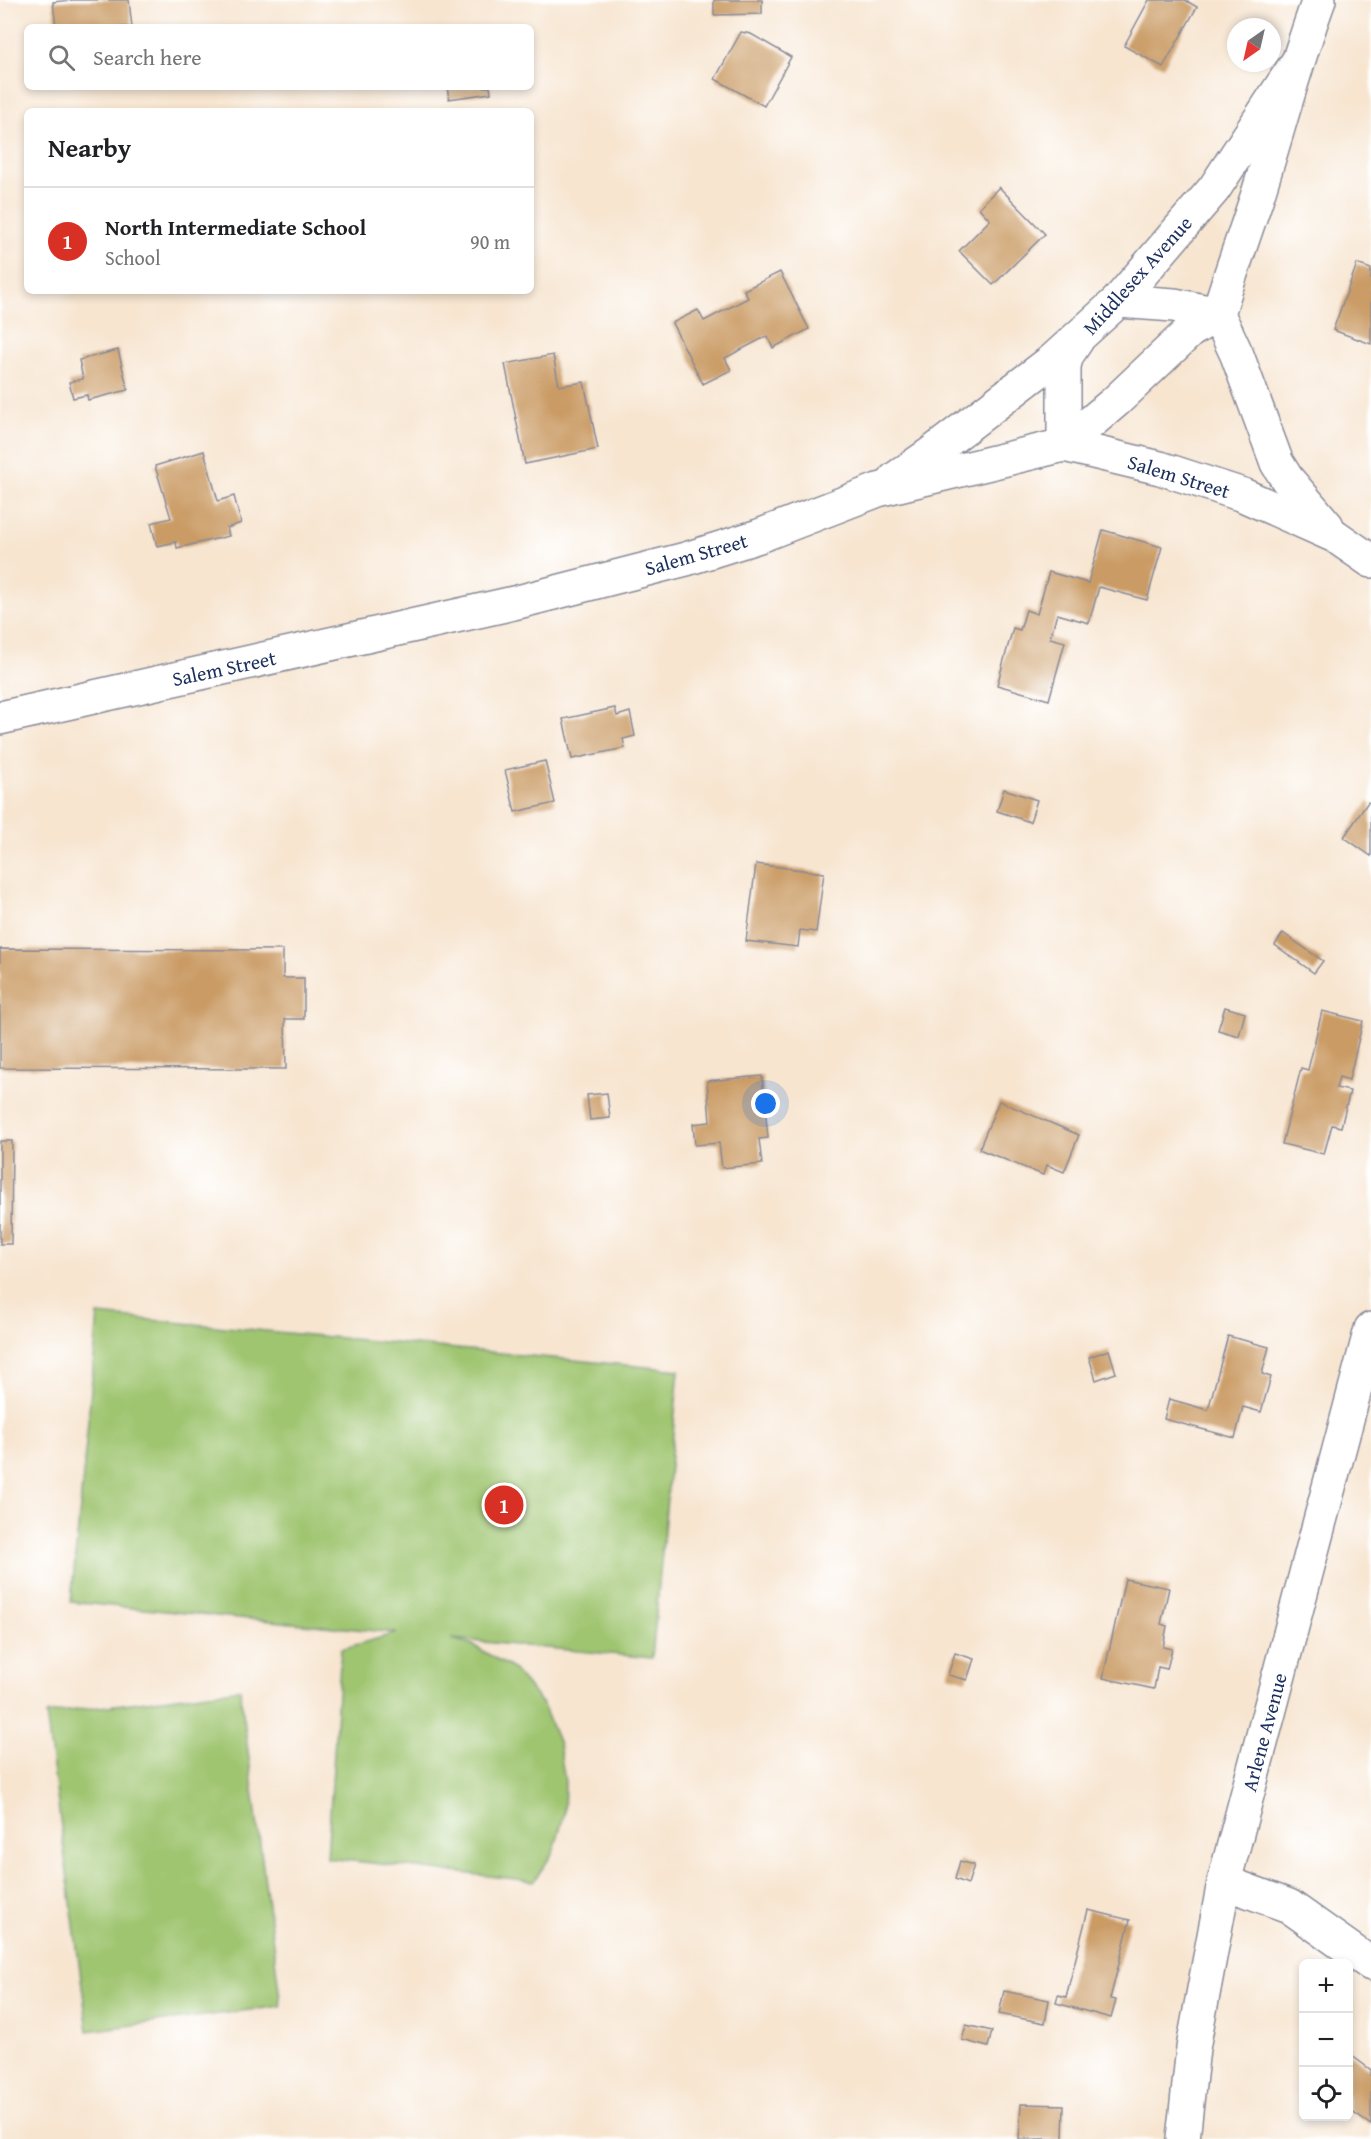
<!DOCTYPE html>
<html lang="en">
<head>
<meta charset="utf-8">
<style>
	:root { --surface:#fff; --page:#f2f2f2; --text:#202124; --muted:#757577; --line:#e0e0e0; --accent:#d93025 }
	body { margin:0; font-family:"Gentium Book Plus",serif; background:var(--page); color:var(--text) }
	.controls { position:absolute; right:18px; bottom:18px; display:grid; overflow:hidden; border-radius:9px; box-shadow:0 3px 9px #0003 }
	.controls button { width:54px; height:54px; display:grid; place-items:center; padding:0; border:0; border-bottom:2px solid var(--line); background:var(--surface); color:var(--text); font:30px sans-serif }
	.compass { position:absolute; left:1227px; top:18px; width:54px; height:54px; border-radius:50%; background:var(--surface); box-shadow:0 3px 9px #0003; rotate:214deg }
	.you { position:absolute; left:766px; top:1104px; width:21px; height:21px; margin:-15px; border:4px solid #fff; border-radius:50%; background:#1a73e8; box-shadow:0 0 0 9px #1a73e833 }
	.badge { display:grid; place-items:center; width:39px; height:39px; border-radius:50%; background:var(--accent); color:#fff; font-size:20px; font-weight:700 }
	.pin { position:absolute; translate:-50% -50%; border:3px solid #fff; box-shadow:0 2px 6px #0006 }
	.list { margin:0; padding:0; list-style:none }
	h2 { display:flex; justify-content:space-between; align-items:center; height:78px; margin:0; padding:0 24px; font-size:26px }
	h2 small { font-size:20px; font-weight:400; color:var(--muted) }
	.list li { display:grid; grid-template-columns:39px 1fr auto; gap:18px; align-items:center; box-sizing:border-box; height:108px; padding:0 24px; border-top:2px solid var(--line) }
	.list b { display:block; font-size:22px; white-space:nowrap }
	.list p { margin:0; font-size:20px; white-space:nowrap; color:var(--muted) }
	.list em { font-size:20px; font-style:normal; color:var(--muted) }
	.icon { flex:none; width:33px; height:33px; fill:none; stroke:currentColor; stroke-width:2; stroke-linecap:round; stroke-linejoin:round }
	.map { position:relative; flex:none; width:1371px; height:2139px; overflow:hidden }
	.search { position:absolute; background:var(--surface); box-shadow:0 3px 9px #0003; left:24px; top:24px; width:510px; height:66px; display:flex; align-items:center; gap:15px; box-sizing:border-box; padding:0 21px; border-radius:9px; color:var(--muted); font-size:22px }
	.panel { position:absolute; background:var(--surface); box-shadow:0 3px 9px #0003; left:24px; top:108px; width:510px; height:186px; border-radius:9px }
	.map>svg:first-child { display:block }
	.green { fill:#9fc570; stroke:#5d7a67; stroke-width:1.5 }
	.building { fill:#ca9b65 }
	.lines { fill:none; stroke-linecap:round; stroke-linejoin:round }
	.minor-casing { stroke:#898a97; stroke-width:36 }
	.minor { stroke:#fff; stroke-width:33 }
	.labels { text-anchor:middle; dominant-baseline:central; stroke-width:4.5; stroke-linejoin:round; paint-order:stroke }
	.street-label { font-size:20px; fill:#1b2f5e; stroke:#fff }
</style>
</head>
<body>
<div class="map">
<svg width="1371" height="2139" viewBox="0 0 1371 2139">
	<rect width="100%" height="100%" fill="#fff"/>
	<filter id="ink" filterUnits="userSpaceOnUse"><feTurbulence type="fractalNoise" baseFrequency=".0167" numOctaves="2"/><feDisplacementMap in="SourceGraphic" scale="12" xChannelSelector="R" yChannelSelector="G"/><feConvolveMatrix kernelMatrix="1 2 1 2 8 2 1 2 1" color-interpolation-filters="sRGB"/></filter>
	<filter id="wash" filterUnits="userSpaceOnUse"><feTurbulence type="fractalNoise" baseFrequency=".008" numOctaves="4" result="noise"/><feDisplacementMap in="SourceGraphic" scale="24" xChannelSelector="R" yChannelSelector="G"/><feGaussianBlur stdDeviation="1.35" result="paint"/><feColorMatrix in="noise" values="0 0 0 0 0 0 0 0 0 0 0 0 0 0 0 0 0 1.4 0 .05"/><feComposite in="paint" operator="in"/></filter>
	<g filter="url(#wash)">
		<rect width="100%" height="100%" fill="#f7e5d0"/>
		<!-- green -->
		<g class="green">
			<path d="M98,1315l581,55 -27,288 -200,-19 19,5 42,25 29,34 17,41 6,38 -1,33 -11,38 -19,28 -207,-23 14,-209 56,-16 -326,-31z"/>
			<path d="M240,1689l41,317 -193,25 -42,-317z"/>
		</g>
		<g id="blocks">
			<!-- building -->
			<g class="building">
				<path d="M73,0h56l3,27h-76l-3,-25z"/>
				<path d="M714,0h48v14l-48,1z"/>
				<path d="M1149,0h36l12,7 -34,60 -39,-21z"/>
				<path d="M741,32l10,2 40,23 -27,49 -49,-27z"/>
				<path d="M447,87h43l1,6 -42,6z"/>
				<path d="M999,187l46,47 -52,51 -34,-34 31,-31 -11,-12z"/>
				<path d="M1357,264l14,5v75l-38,-14z"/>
				<path d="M780,272l29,57 -36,19 -6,-12 -42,22 6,12 -28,14 -31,-61 26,-13 6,11 44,-23 -4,-8z"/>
				<path d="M118,350l10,40 -40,10 -1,-5 -14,3 -4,-16 14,-3 -4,-19z"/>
				<path d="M553,355l6,31 25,-4 14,67 -73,15 -20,-100z"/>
				<path d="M204,451l14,50 16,-5 7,27 -14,5 2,8 -52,12 -1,-6 -19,4 -6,-23 20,-5 -16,-52z"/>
				<path d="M1103,530l59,17 -15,53 -48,-13 -10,36 -32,-9 -7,24 15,4 -16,58 -52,-15 16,-57 7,2 6,-20 11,4 12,-42 39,11z"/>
				<path d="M615,708l2,8 13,-4 5,24 -12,3 2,9 -53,11 -9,-40z"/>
				<path d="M545,761l10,42 -40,9 -10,-42z"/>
				<path d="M1004,789l33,11 -7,22 -33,-11z"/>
				<path d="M1368,802l3,2v52l-27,-19z"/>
				<path d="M756,864l68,9 -8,59 -16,-2 -2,17 -52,-6z"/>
				<path d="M1283,933l40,28 -9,12 -39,-28z"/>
				<path d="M0,949l283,1v28h21v41h-19l1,50 -286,-1z"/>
				<path d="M1225,1007l20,6 -6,23 -21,-6z"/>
				<path d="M1322,1011l41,10 -14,59 -10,-3 -3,11 14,3 -9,36 -9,-2 -8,29 -42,-10 19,-76 7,2z"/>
				<path d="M762,1076l6,62 -9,1 3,25 -40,4 -3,-25 -24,2 -2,-21 17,-2 -3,-41z"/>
				<path d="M607,1093l3,25 -20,2 -3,-25z"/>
				<path d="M999,1101l80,34 -15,37 -17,-7 -4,10 -64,-26z"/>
				<path d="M0,1141h12l-1,103h-11z"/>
				<path d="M1228,1336l41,11 -7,27 9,3 -10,35 -18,-5 -8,31 -71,-19 5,-20 39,11z"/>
				<path d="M1109,1350l7,23 -20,7 -7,-23z"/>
				<path d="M1125,1579l44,9 -8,36 6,2 -4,21 9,2 -5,20 -9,-2 -4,22 -51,-11z"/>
				<path d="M955,1653l19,6 -7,21 -19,-5z"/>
				<path d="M960,1861l14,4 -6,19 -13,-5z"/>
				<path d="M1088,1910l42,10 -20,79 6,1 -5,18 -55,-15 2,-8 8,2z"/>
				<path d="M1004,1991l45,9 -4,23 -46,-9z"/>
				<path d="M966,2025l26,6 -4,16 -26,-7z"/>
				<path d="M1348,2053l23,17v55l-23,-16z"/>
				<path d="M1021,2104l43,1 -1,34h-44z"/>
			</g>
		</g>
	</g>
	<g filter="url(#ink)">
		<use href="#blocks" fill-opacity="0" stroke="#898a97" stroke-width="1.5"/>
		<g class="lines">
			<!-- minor casing -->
			<g class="minor-casing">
				<g id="minor">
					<path d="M1319,0c-24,65 -41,131 -62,197 -13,39 -27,77 -39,117l19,41 40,108 10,16 40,47"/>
					<path d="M1118,301l56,4 44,9"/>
					<path d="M1064,445l52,-44 74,-70 28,-17"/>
					<path d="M1064,445v-79l3,-11 10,-15"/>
					<path d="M895,479l34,-24 124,-95 65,-59 96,-112 82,-125"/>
					<path d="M0,718l518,-116 168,-43 73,-23 119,-46 186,-45 96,23 83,27 92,41 36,25"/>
					<path d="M1224,1882l65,24 82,58"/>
					<path d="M1183,2139l10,-91 31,-166 147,-553"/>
				</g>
			</g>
			<!-- minor -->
			<use href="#minor" class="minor"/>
		</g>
	</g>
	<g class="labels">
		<!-- street labels -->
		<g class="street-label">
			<text transform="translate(1137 275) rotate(-48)">Middlesex Avenue</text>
			<text transform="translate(1179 476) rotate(17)">Salem Street</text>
			<text transform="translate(696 554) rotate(-16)">Salem Street</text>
			<text transform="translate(224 668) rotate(-12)">Salem Street</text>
			<text transform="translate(1264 1732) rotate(-75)">Arlene Avenue</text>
		</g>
	</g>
</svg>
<div class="controls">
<button>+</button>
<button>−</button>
<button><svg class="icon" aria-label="locate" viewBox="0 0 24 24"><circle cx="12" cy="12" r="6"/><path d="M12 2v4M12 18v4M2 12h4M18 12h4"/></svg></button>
</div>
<svg class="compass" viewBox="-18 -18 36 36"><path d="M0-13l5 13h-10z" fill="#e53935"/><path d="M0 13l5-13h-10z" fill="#757577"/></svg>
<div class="you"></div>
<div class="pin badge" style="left:504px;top:1505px">1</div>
<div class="search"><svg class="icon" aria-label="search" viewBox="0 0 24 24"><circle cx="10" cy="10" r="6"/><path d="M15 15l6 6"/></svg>Search here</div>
<section class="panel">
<h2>Nearby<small></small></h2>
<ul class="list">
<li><span class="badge">1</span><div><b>North Intermediate School</b><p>School</p></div><em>90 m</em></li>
</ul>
</section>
</div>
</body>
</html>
